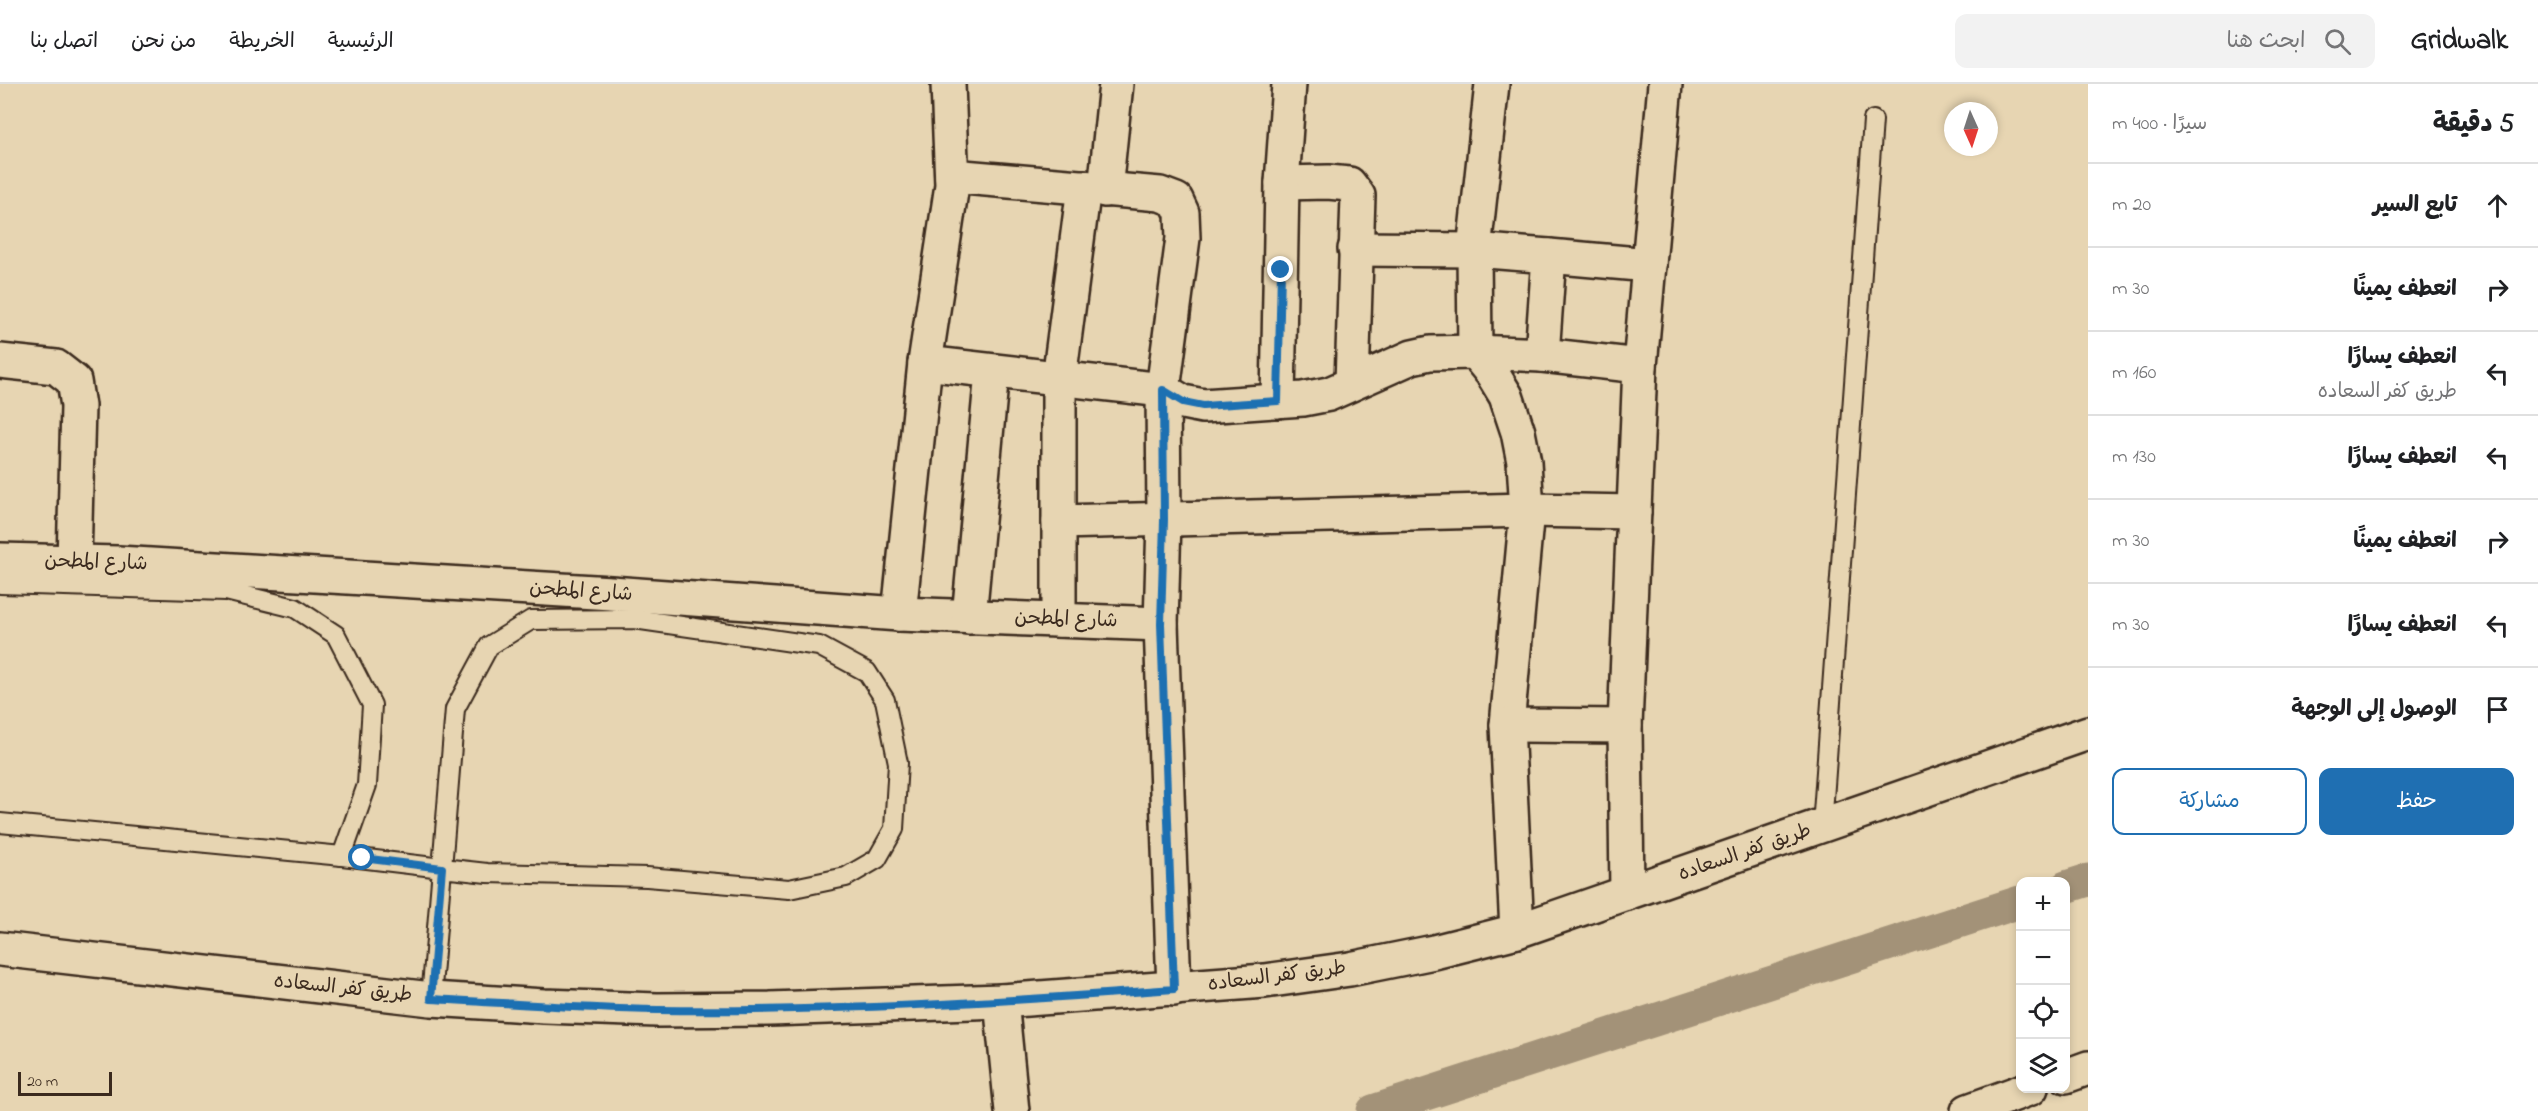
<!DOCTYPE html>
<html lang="ar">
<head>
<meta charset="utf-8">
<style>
	:root { --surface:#fff; --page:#f2f2f2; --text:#202124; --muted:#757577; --line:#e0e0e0; --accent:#1f6fb2 }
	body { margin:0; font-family:"Indie Flower","Playpen Sans Arabic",sans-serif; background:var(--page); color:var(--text); direction:rtl }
	.controls { position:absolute; right:18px; bottom:18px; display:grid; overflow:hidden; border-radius:12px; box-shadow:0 3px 9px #0003 }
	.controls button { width:54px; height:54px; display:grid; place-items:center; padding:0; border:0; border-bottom:2px solid var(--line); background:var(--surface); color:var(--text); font:30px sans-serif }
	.compass { position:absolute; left:1944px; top:18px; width:54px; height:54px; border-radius:50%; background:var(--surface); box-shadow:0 3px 9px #0003; rotate:177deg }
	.scale { position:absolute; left:18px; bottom:15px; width:94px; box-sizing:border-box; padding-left:6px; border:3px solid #3b2a1e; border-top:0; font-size:16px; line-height:21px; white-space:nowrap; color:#3b2a1e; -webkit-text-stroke:4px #e7d5b2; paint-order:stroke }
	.stop { position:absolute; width:18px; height:18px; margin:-14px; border:4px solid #1f6fb2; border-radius:50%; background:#fff }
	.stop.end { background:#1f6fb2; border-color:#fff; box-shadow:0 2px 6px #0008 }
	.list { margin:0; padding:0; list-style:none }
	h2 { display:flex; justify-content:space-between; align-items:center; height:78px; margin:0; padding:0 24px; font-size:26px }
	h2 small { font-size:20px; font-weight:400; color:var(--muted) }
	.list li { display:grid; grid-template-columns:39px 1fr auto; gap:18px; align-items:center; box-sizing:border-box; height:84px; padding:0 24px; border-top:2px solid var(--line) }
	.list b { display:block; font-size:22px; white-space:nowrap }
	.list p { margin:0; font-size:20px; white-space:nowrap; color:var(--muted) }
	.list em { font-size:20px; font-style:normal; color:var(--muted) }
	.actions { display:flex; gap:12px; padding:18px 24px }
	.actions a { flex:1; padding:14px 0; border:2px solid var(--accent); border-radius:12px; text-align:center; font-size:21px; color:var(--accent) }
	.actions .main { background:var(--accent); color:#fff }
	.icon { flex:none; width:33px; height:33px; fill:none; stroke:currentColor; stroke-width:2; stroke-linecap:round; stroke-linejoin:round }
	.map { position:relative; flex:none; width:2088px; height:1027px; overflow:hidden; direction:ltr }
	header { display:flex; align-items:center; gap:36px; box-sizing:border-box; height:84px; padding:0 30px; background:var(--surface); border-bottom:2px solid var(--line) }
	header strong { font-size:28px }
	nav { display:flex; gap:33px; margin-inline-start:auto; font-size:21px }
	.search { width:420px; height:54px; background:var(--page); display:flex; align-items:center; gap:15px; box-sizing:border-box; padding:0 21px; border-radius:12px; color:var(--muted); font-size:22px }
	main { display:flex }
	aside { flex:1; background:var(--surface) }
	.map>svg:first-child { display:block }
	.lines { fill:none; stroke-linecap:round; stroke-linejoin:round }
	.canal { stroke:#a39278; stroke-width:33 }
	.lane-casing { stroke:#3b2a1e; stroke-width:22 }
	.street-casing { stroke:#3b2a1e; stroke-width:38 }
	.secondary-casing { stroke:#3b2a1e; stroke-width:38 }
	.lane { stroke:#e7d5b2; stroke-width:18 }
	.street { stroke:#e7d5b2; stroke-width:33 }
	.secondary { stroke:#e7d5b2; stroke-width:33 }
	.route { stroke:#1f6fb2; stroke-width:8 }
	.labels { text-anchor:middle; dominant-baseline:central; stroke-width:5; stroke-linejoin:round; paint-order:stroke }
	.street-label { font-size:20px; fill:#3b2a1e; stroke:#e7d5b2 }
</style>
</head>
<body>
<header>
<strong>Gridwalk</strong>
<div class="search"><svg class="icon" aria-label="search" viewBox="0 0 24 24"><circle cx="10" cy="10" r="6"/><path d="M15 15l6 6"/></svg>ابحث هنا</div>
<nav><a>الرئيسية</a><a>الخريطة</a><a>من نحن</a><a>اتصل بنا</a></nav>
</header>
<main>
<aside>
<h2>5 دقيقة<small>سيرًا · 400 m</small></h2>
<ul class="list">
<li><svg class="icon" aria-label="ahead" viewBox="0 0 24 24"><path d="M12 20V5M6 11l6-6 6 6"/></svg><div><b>تابع السير</b></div><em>20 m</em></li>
<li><svg class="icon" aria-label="right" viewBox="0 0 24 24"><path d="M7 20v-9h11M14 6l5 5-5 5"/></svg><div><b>انعطف يمينًا</b></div><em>30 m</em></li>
<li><svg class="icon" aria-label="left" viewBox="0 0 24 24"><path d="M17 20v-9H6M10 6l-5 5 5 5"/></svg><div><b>انعطف يسارًا</b><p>طريق كفر السعاده</p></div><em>160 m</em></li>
<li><svg class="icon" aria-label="left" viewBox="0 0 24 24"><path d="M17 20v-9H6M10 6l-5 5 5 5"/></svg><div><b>انعطف يسارًا</b></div><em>130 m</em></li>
<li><svg class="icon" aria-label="right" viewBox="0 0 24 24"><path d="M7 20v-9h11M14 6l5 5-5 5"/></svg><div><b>انعطف يمينًا</b></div><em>30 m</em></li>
<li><svg class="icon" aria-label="left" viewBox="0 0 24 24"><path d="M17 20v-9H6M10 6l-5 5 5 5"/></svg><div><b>انعطف يسارًا</b></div><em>30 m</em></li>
<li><svg class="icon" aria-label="arrive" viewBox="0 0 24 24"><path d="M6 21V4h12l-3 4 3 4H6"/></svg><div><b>الوصول إلى الوجهة</b></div></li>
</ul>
<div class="actions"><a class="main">حفظ</a><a>مشاركة</a></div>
</aside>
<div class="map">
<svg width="2088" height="1027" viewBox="0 0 2088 1027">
	<rect width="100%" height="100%" fill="#e7d5b2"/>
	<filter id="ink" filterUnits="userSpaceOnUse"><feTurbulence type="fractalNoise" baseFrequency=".0167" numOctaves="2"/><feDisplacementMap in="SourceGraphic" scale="12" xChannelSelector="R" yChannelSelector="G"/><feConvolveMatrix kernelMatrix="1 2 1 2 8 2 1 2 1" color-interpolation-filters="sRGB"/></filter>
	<g filter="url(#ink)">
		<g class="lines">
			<!-- canal -->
			<g class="canal">
				<path d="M2066,803l22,-7"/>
				<path d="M1373,1027l647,-209"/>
			</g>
			<!-- lane casing -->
			<g class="lane-casing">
				<g id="lane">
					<path d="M0,500l226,7 69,17 41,27 36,70 -5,80 -25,71"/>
					<path d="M0,739l342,33 100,12 45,5 160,4 142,12 57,-12 31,-18 17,-30 4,-66 -13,-63 -18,-28 -48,-26 -185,-27 -103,1 -42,26 -34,63 -13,159 -11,131"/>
					<path d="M1822,743l51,-707"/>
				</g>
			</g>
			<!-- street casing -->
			<g class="street-casing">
				<g id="street">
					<path d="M1492,0l-18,166 1,102 17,21 14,23 12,36 6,30 3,48 -20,215 118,1"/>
					<path d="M952,92l208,18 16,6 6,13 1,25 -20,152 1,130 -3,104 13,365"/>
					<path d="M1282,99l46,-1 21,2 9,12 -6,187"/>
					<path d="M1105,106l11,-106"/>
					<path d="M1355,165l119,1 75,6 -7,99"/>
					<path d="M1549,172l100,9"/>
					<path d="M0,277l56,6 18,14 4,25 -4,156"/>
					<path d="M925,279l238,27 20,12 20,4 100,-7 26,-5 83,-37 18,-4 45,-1 67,3 98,11"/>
					<path d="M1278,317l4,-218 7,-99"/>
					<path d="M1059,438l468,-12 107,2"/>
					<path d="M0,476l118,3 493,30 288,21 262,10"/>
					<path d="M899,530l26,-251 27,-178 -4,-101"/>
					<path d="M969,533l23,-245"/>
					<path d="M1059,536v-241l25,-192"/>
					<path d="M1507,641l10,206"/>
					<path d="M1627,809l-2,-167 15,-360 25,-282"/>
				</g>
			</g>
			<!-- secondary casing -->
			<g class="secondary-casing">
				<g id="secondary">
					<path d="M0,865l431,50 113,7 113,4 113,-1 231,-8 264,-20 85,-12 84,-17 83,-21 571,-198"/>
					<path d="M1001,917l11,110"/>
					<path d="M2066,992l22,-8"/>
					<path d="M1968,1027l63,-23"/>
				</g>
			</g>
			<!-- lane -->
			<use href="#lane" class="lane"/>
			<!-- street -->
			<use href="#street" class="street"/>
			<!-- secondary -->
			<use href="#secondary" class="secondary"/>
		</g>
	</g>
	<g class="lines" filter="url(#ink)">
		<!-- route -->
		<path class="route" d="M362,774l80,10 -11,131c76,4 151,10 227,11 172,2 344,-8 516,-21l-13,-365 3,-104 -1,-130 20,12 20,4 75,-5 3,-131"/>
	</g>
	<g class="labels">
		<!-- street labels -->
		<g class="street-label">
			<text transform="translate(96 479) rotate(2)">شارع المطحن</text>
			<text transform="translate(581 508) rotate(4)">شارع المطحن</text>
			<text transform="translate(1066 536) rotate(2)">شارع المطحن</text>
			<text transform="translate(1745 769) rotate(-19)">طريق كفر السعاده</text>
			<text transform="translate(1277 893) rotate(-7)">طريق كفر السعاده</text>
			<text transform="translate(343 905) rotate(6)">طريق كفر السعاده</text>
		</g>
	</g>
</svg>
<div class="controls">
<button>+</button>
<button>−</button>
<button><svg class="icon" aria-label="locate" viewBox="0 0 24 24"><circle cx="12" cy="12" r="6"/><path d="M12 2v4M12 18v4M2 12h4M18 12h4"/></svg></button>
<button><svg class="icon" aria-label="layers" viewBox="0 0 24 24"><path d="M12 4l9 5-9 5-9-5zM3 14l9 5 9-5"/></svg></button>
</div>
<svg class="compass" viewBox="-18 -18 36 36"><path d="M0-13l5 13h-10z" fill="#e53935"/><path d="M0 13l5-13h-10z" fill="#757577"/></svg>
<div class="scale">20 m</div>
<div class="stop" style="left:362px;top:774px"></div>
<div class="stop end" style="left:1281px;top:186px"></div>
</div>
</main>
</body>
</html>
